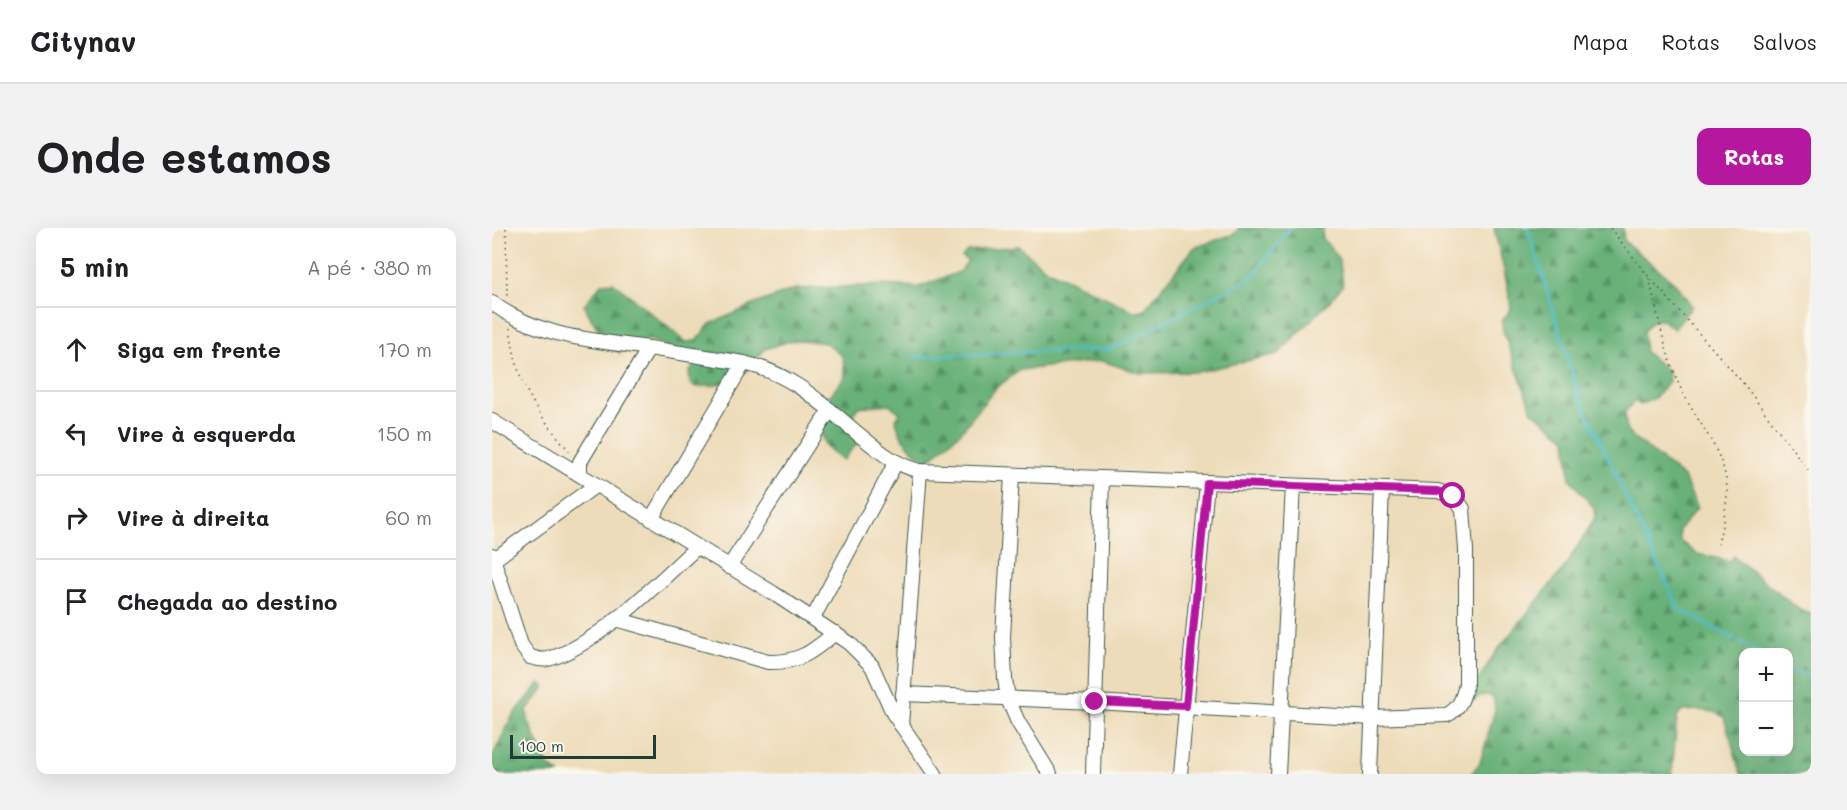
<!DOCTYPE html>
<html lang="pt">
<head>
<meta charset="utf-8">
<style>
	:root { --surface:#fff; --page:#f2f2f2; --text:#202124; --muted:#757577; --line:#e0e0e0; --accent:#b5179e }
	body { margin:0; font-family:Mali,sans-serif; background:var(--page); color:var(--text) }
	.controls { position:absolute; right:18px; bottom:18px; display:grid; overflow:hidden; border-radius:12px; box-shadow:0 6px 24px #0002 }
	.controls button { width:54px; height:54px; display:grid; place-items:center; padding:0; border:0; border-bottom:2px solid var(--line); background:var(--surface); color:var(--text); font:30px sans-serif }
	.scale { position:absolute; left:18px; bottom:15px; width:146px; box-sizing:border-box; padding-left:6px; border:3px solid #1f3d34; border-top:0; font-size:16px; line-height:21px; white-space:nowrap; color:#1f3d34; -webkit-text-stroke:4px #fbf7ec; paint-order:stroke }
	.stop { position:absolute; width:18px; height:18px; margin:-14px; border:4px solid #b5179e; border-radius:50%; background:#fff }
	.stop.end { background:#b5179e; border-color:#fff; box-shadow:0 2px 6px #0008 }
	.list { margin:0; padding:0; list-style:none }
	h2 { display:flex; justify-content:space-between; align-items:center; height:78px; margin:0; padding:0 24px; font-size:26px }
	h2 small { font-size:20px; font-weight:400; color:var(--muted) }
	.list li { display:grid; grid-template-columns:39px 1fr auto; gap:18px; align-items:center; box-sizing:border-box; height:84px; padding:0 24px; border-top:2px solid var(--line) }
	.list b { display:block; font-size:22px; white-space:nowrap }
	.list em { font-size:20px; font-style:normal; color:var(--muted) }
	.icon { flex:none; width:33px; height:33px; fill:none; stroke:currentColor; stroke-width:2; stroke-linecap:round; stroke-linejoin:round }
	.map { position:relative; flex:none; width:1319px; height:546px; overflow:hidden; border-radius:12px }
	header { display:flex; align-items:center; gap:36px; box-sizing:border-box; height:84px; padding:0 30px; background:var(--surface); border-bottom:2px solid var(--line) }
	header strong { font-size:28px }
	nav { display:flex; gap:33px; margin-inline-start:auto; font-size:21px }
	.intro { display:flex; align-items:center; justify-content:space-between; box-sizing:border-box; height:144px; padding:0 36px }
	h1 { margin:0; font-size:42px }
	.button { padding:15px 27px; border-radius:12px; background:var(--accent); color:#fff; font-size:21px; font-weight:700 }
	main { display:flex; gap:36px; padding:0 36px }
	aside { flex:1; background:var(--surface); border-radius:12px; box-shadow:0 6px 24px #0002 }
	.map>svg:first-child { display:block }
	.forest { fill:url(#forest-firs); stroke:#447756; stroke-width:1.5; fill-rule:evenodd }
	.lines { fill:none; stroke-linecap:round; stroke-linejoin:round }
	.stream { stroke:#4dbbc5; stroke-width:3 }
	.minor-casing { stroke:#3e5548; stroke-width:16 }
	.path { stroke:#3e5548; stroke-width:1.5; stroke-dasharray:1.5 4.5; stroke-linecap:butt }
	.minor { stroke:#fff; stroke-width:14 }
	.route { stroke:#b5179e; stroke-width:8 }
</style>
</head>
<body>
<header>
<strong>Citynav</strong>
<nav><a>Mapa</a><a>Rotas</a><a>Salvos</a></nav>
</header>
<div class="intro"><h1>Onde estamos</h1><a class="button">Rotas</a></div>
<main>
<aside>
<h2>5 min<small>A pé · 380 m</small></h2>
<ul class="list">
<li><svg class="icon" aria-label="ahead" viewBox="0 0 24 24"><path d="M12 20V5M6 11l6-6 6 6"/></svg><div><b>Siga em frente</b></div><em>170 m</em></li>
<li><svg class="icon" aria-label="left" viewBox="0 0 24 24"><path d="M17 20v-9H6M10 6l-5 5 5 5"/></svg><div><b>Vire à esquerda</b></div><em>150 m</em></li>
<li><svg class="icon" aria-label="right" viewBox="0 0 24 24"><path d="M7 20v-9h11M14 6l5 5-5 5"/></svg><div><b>Vire à direita</b></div><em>60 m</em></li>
<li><svg class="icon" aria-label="arrive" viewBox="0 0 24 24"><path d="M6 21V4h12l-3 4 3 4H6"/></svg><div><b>Chegada ao destino</b></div></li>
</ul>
</aside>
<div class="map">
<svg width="1319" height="546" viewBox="0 0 1319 546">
	<defs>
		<pattern id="forest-firs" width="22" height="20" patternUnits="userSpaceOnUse" patternTransform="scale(1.5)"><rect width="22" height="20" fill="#68b178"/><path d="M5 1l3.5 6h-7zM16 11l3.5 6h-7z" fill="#559163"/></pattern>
	</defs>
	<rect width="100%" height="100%" fill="#fbf7ec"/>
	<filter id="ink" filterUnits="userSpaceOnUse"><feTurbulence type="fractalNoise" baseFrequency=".0167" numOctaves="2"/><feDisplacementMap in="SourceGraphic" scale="12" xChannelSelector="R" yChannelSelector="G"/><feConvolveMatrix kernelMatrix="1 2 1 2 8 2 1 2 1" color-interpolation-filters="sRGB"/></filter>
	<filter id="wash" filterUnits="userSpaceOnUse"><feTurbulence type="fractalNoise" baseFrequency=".008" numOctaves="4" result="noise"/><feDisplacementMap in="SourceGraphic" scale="24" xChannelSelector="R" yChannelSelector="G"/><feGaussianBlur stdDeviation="1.35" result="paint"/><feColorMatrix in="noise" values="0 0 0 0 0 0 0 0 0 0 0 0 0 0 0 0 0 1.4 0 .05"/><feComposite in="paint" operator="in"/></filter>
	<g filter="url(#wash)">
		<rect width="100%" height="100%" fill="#eddcb9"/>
		<!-- forest -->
		<g class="forest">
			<path d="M747,0h85l-2,2 1,10c17,14 18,24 20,45l-14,17 -51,52 -81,18 -57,1 -38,-12 -82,9 -24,18 -36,45 -34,29c-14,-12 -28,-24 -30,-43l4,-6 -11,-9 -31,3 -4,6 1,10 7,15 -19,22 -17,-13 -6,-15 -2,-11 4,-16 23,-28 -2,-20 -17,-14 -26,-3 -10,1 -25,8 -19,23 -30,13 -20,2 -6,-4 -1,-11 5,-5 -23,-19 -21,-8 -21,2 -9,12c-16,-14 -27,-30 -36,-49l18,-22 11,-1 73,60 10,-1 14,-17 45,-20 40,-15 87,-4 37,2 40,-15 9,-11 -6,-4 5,-6 51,-5 28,23 88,42 10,-1 50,-62 40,-14z"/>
			<path d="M1002,0h129l1,13 50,41 18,24 -18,23 -12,-9 -10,1 -9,11 2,20 23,19 1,10 -14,17 -15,7 -6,-4 -9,11 2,20 57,46 13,30 -18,22 1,11 17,13 32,7 4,-5 68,55 10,2v161h-70l-17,-57c-11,-8 -29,-7 -42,-6l-5,6 -5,57h-201l9,-11 15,-53 -1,-11 -5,-4 -10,1 -5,5 -6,-4 27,-44 69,-85 31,-50 -1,-10 -24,-29 -4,-41 -34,-27 -29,-80 -1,-10 9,-12c-3,-27 -11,-54 -17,-81zM1252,424h44v100h-44z"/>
			<path d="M48,455l5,4 -18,23 1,10 20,45 11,9h-67v-17l20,-40z"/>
		</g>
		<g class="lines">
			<!-- stream -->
			<g class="stream">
				<path d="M1036,0l52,170 99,211 80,43"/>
				<path d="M422,129l197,-8 141,-72 38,-49"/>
				<path d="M1296,441l6,3 17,2"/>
			</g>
		</g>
	</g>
	<g filter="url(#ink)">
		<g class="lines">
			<!-- minor casing -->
			<g class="minor-casing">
				<g id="minor">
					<path d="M0,75c48,35 100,37 157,45 32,5 63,10 95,15 48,11 76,39 113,70 20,16 37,32 63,38l518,20 17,6 8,12 3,41v134c-3,14 -6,24 -19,31l-74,3 -278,-16 -192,-8"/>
					<path d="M0,193l281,172 76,50 23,23 21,47 42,61"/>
					<path d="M88,246v-12l69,-114"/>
					<path d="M520,247l-9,162 2,42 3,20 10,23 32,52"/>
					<path d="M159,291l93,-156"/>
					<path d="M0,327l29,90 9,12c6,1 12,4 18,2 49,-13 110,-77 149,-112"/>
					<path d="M0,333l104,-76"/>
					<path d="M237,339l101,-157"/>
					<path d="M321,390l83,-156"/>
					<path d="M124,391l152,43c31,1 44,-10 67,-29"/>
					<path d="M409,497l19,-254"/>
					<path d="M601,546l9,-295"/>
					<path d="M688,546l27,-291"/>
					<path d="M786,546l15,-288"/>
					<path d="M878,546l12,-285"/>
				</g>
			</g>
			<!-- path -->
			<g class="path">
				<path d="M14,0l1,71"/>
				<path d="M1118,0l39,49 94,106 68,91"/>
				<path d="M1157,50c9,38 16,76 32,111 15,32 45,64 46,100 0,18 -5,37 -9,55"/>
				<path d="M18,100c3,20 6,40 15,59 11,24 29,46 46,66"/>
			</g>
			<!-- minor -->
			<use href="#minor" class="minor"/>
		</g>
	</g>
	<g class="lines" filter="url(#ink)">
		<!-- route -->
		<path class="route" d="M603,474l91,4 21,-223 231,8 15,5"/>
	</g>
</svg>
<div class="controls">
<button>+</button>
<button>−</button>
</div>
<div class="scale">100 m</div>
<div class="stop" style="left:961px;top:268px"></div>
<div class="stop end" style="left:603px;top:474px"></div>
</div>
</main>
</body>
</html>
